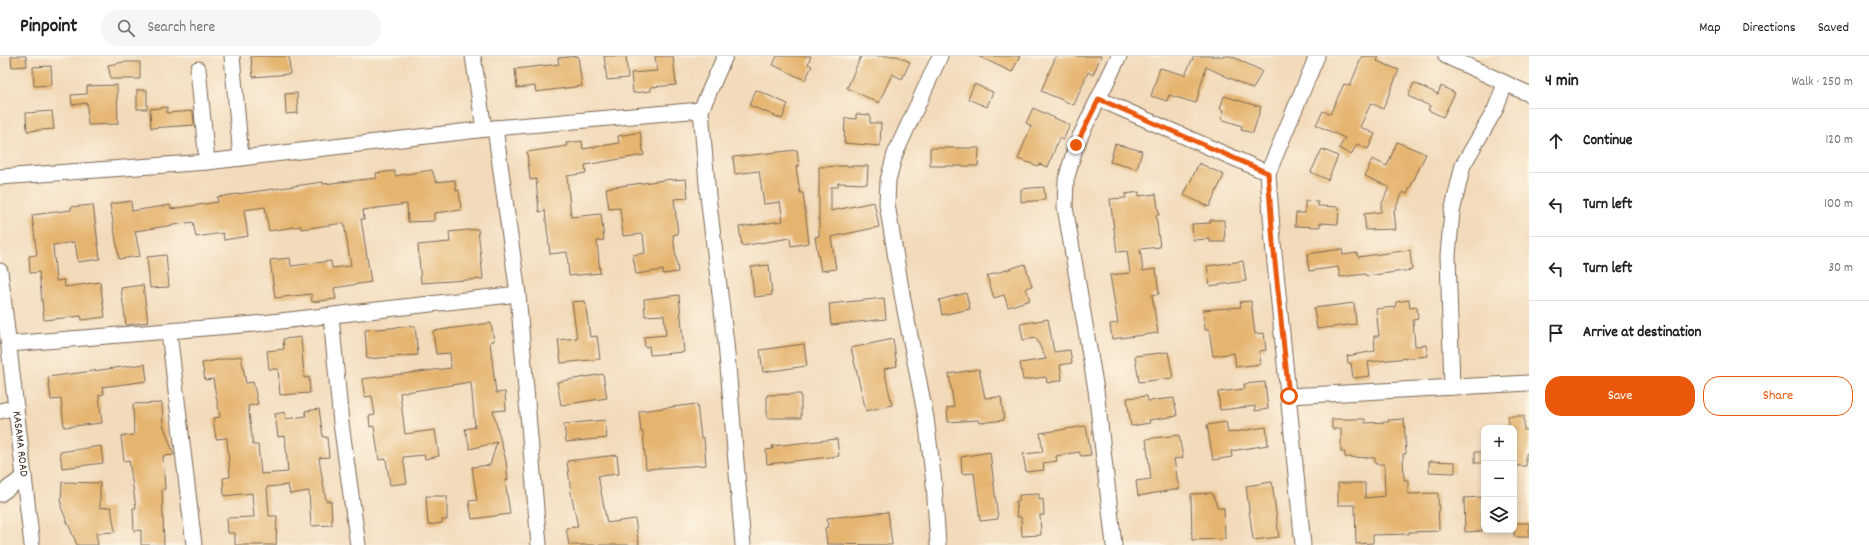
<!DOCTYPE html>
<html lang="en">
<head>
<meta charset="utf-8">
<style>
	:root { --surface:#fff; --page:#f6f6f6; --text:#202124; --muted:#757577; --line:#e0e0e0; --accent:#ea580c }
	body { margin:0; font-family:Dekko,sans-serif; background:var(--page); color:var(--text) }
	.controls { position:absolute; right:12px; bottom:12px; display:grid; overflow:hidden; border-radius:8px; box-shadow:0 2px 6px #0003 }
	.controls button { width:36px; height:36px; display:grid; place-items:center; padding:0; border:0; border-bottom:1px solid var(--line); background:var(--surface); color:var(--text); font:20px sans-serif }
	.stop { position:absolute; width:12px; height:12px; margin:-9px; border:3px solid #ea580c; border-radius:50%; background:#fff }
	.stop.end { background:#ea580c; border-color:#fff; box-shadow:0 1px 4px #0008 }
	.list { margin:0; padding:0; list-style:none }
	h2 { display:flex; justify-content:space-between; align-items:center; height:52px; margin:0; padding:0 16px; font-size:17px }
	h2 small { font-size:13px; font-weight:400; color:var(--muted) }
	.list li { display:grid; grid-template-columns:26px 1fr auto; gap:12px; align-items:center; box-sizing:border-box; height:64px; padding:0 16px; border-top:1px solid var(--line) }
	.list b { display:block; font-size:15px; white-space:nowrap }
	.list em { font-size:13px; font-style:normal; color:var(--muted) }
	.actions { display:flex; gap:8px; padding:12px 16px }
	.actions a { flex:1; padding:9px 0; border:1px solid var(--accent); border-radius:16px; text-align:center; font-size:14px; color:var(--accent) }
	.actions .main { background:var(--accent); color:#fff }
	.icon { flex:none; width:22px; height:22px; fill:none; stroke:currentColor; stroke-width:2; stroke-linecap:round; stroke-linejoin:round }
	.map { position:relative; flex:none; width:1529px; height:489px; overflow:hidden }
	header { display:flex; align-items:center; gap:24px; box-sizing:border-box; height:56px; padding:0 20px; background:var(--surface); border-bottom:1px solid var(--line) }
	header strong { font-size:19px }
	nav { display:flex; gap:22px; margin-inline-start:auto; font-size:14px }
	.search { width:280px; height:36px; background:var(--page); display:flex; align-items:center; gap:10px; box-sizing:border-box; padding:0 14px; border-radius:16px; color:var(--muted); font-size:15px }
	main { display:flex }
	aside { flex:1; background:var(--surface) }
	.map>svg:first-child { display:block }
	.building { fill:#e5b46e }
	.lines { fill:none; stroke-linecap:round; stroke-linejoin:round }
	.minor-casing { stroke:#7b6855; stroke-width:17 }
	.minor { stroke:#fff; stroke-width:15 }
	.route { stroke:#ea580c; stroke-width:5 }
	.labels { text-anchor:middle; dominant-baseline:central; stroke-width:4; stroke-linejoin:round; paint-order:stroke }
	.street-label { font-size:12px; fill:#3b2a1e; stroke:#fcf5e5 }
</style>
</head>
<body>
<header>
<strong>Pinpoint</strong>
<div class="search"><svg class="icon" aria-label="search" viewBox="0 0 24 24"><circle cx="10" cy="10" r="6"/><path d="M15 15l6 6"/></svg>Search here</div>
<nav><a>Map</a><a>Directions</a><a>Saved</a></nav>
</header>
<main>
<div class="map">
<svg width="1529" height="489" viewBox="0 0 1529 489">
	<rect width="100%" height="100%" fill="#fcf5e5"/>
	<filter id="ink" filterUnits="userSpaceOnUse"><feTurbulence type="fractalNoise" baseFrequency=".025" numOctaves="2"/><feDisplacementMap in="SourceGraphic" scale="8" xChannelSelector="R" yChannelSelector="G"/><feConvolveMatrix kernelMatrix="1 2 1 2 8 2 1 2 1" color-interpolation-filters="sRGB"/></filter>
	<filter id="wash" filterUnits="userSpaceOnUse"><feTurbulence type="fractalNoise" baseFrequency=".012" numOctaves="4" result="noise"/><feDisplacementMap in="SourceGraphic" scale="16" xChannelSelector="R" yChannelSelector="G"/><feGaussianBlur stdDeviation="0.9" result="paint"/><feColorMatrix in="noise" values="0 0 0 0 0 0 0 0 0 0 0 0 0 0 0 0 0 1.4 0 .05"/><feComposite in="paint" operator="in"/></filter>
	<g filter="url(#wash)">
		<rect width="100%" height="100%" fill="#f2daba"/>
		<g id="blocks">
			<!-- building -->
			<g class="building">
				<path d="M11,0h15l1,10 -15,1z"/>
				<path d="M251,0h38l1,18 -37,3z"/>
				<path d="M578,0l4,30 -46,6 -1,-6 -18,2 -2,-19 44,-5 -1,-6z"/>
				<path d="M604,0h22l2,22 -21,2z"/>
				<path d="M655,0h18l3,29 -25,2v4l-18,2 -2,-20 26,-2z"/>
				<path d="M777,0h34l-3,8 4,2 -7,14 -32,-15z"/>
				<path d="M861,0h36l13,6 -8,17 -10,-5 -13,29 -32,-15z"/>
				<path d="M978,0h42l-8,16z"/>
				<path d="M1056,0h45l-8,19 -5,-3 -14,33 -33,-14z"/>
				<path d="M1194,0h37l31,15 -9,18 -47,-22 -10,36 -27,-8 -2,6 -16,-5 9,-28 25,7z"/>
				<path d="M1362,0h17l-2,5 22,9 -16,39 -12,-6 -11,24 15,7 -7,15 -11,-5 -6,11 -12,-7 6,-10 -29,-13 7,-14 7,3 14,-30 6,2z"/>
				<path d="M124,6h16v17h-29l-3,-14z"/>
				<path d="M51,10l1,19 -18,1 -1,-19z"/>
				<path d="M1414,27l24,11 3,-8 14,7 -12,24 -15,-7 2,-4 -22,-10z"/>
				<path d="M974,28l19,8 -6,15 -19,-8z"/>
				<path d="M117,29l1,39 -30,1 -1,-22 -15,2 -1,-10 16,-1v-8z"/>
				<rect x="137" y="34" width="10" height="19"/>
				<path d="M756,34l32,14 -6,15 -33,-14z"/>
				<path d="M297,37l1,20 -12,1 -1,-20z"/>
				<path d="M1224,40l37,11 -8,26 -12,-3 1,-4 -21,-7 3,-9 -4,-1z"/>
				<path d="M167,51v6l26,-2 1,14 -43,3 -1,-19z"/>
				<path d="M1033,52l37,17 -7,15 -4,-2 -11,29 -9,-3 -1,2 -20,-7 13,-33 -5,-3z"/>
				<path d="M52,55l2,18 -27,2 -1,-18z"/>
				<path d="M856,58l14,1v8h11l-1,23 -36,-3 1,-25 11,1z"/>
				<path d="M640,76l4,23 -59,10 1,8 -19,3 4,41 30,-3 3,26 -7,1 3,32 -31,3 -2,-24 -17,2 -5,-43 -6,1 -3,-33 -6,1 -3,-28 40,-6 -1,-3 16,-2 1,8 36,-6 -1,-7z"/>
				<path d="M1397,86l29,12 -19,40 -4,-2 -9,19 2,18 -30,1 -2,-16 17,-2v-6l8,-19 -24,-11 7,-17 15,7z"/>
				<path d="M1115,88l27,7 -5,18 -27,-7z"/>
				<path d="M930,92h49l-1,18h-48z"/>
				<path d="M1322,93l16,7 -10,24 -17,-8z"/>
				<path d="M797,94l2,16 -3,1 4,26h3l6,50 -18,3 -1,-8 -48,8 -3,-19 44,-6 -3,-19 -16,2 -5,-33 -24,3 -2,-17z"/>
				<path d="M1199,107l25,12 -15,32 -25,-12z"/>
				<path d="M841,110h27l-1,18 -29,-1v4h-7v24l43,-9 5,25 -48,10 5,32 -15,2 -6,-34 4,-1v-69z"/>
				<path d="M432,114l4,12 19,-2 1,11 3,-1 2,20 -27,3v8l-26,1 -1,-18 -44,6 1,9h-3l10,63 -37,6 2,11 -24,3 -1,-8 -36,4 -5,-38 20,-2 1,8 40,-5 1,7 19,-2 -7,-43 -43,6v-3l-32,5 -4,-24 -21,3 4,26 -24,4 -1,-7 -27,4 -3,-15 -58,9 5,25 -21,3 -9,-55 21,-3 1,10 38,-6 1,4 47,-7 -1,-5 28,-4 78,-11v2l54,-6 -1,-5 19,-2v5z"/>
				<path d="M672,123v1l14,-1 2,19 -14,1 4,35 -5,1 5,37 -15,2v-4l-27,4 -3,-19 12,-2 -2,-19 -20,2 -3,-28 -11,1 -3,-21z"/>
				<path d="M1044,131l1,13 -24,2v-13z"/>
				<path d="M1139,136v4l17,-2 3,21h-3l4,32 -20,2 3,22 13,-2 3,25 -7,1 6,38 -46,6 -2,-15 8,-1 -8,-48 20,-2 -3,-22 -10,1 -7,-53 16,-1 -1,-4z"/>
				<path d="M1305,145l13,1v4l21,1 -1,17 -18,-1v4l-25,-1 1,-13h9z"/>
				<path d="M93,149l7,54 -22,3 -3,-20 -22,3 3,36 8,-1 1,7 35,-5 5,35 -23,3 -1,-4 -37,4 -5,-48 -9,1 -1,-17 8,-1 -5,-40 39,-5v-3z"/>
				<path d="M1210,164h14l1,22h-15v-3l-17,1 -1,-16 18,-1z"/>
				<path d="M478,173l5,50 -62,4 -3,-38 32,-3 -1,-10z"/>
				<path d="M1342,193l1,6 14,-2 1,4 52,-7 2,20 -46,6 -1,-2 -25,3 -2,-10 -29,4 -2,-17z"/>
				<path d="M166,199l3,32 -19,1 -3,-31z"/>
				<path d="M1243,205l3,20 -36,5 -3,-20z"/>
				<path d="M1025,208l7,22 -6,2 4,12 -22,7 -4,-12 -10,3 -7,-22z"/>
				<path d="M769,209l3,30 -18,2 -3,-30z"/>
				<path d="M143,229l5,37 -22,3 -5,-37z"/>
				<path d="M966,237l4,16 -28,6 -3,-15z"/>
				<path d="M679,239l5,57 -34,3 -1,-9 -4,1 -1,-10 22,-2 -2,-20 -19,1 -1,-17z"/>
				<path d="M884,242l2,21 -55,6 -2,-21z"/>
				<path d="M1409,244l1,8 7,-1 1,12 -5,1 2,26 11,-1 2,11 -60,6 2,14 -17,2 -2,-15h-3l-1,-7 28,-5 -1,-15h5l-3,-27 19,-2 1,-5z"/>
				<path d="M585,245l5,36 7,-1 3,23 -39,4 -3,-23 19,-2 -5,-36z"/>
				<path d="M1251,245l4,33 9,-1 2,17 -7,1 2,13 -25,3 -2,-14 -21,3 -4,-26h-4l-2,-20 38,-3 -1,-5z"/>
				<path d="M1354,247l2,21 -39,5 -3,-21z"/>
				<path d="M1048,263l6,33 16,-2 2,13 -12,2 2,15 -15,3 -1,-6 -23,3 -3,-17 26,-4 -10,-21 -13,2 -3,-16z"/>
				<path d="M491,267l3,18 -4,1 6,51 9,-1 1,18 -13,1 13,50 2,19h-3l5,34 -38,5 -3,-18 8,-1 -5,-33 18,-2 7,-23 -27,7 -5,-20 10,-2 -4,-45 -71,11 5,41 30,-4 4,26 -14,3 -1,-4 -21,2 4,26 -17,2 -4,-26 -7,1 -5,-34 -4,1 -1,-11 6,-1 -3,-19 -7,1 -3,-18 89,-11 -1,-15 -14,1 -3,-23z"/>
				<path d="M415,270l3,29 -51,4 -2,-29z"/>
				<path d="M301,281l3,41 5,-1 1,16 -30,2 -2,-26h-9l-2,-18 17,-2 -1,-10z"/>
				<path d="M893,283l4,27 -13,3 8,36 -26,6 -15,-63z"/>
				<path d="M804,288l3,22 -44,6 -3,-22z"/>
				<path d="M1168,296l5,26 -34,4 -4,-26z"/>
				<path d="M241,300l5,27 7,-1 5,22 -10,2 5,39h5l3,29 27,-2 -3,-36 -7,1 -3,-23 10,-2 1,7 20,-3 -1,-5 14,-2 4,28h4l2,20 -10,1 7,43h5l1,24 -21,1 -2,-35 -19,3 -2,-9 -21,2 2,29h8l-1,29h-41v-12h-7l-1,-15 27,-1 -2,-24 -28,3 -1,-18 7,-1 -3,-39 -11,1 -3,-21 7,-1 -7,-38 -8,1 -3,-17z"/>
				<path d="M145,308l2,17 -45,6 2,7 -5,1 3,28 -38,4 -3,-28 -10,1 -3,-23z"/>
				<path d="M979,313l6,29 16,-1 3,23 -25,3 -1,-3 -30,2 -1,-14 7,-1 -5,-33z"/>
				<path d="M603,318l4,24 -46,7 -4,-23z"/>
				<path d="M1265,326l3,27 -13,2v-5l-35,4 -2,-18 27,-3 -1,-5z"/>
				<path d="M801,338v24h-34v-23z"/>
				<path d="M1147,340l1,5 26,-3 3,18 -28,4 1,3 -19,3 -4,-28z"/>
				<path d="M162,347l1,21 11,31 -11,1 2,33 -3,1 2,55h-23v-15l-7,1 -1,-23h3l-7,-48 -5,1 -3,-25 13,-1 -1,-31z"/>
				<path d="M697,348l4,34h3l2,27 -60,4 -3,-37h-2l-2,-21z"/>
				<path d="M1508,360h16v14h4l1,22 -3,2v12h-12v-38h-6z"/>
				<path d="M1332,363h33v4l24,-1 -1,-2 16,-1 2,35h-3l1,26h4v14l30,-1 1,38 -30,1v2l-36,1v8l-17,1 -1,-39h-17v-22h27v15l20,-2 -1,-32h-9v-6l-30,-1v-5h-4v-23h-9z"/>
				<path d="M605,364l2,18 -41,4 -2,-18z"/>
				<path d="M1226,366l2,11 38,-6 2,18 -37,6 1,6 -19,3 -6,-35z"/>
				<path d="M1086,370l5,29 -10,1 -2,-4 -23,4 1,5 -14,2 1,7 -18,2 -3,-18 20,-2 -3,-19z"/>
				<path d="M1179,379l4,23 -9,1 5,30 -41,7 -2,-15 15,-2 -5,-40z"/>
				<path d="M837,383l2,17 -72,8 -1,-14 7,-1 -1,-3z"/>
				<path d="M101,390l2,17 -41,5 -2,-16z"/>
				<path d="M990,396l8,67 -18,2 -6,-48 -12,1 -1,-17z"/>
				<rect x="1475" y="396" width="9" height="11"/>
				<path d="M617,399l2,19 -21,2 9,47 28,-4 4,26h-70l-3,-17 12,-1 -7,-34 -4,-32z"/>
				<path d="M1429,405l26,1v11l-26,-1z"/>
				<path d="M62,426l38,1v25l11,-1 4,25 -19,1 2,12h-21l-16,-38z"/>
				<path d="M1272,426l7,55 -26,3 -7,-54z"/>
				<path d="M1212,437l6,15h6l1,31 -33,1 -1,-46z"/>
				<path d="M1039,438v6l4,-1 1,16h-4l1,20 -19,1 -1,-19h-4l-1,-16h3v-6z"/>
				<path d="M426,440h21v24h-5v3l-14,2z"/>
				<path d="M1481,441l1,34 -17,1 -1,-34z"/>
				<path d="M888,456l4,33 -65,-1 -2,-16 3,-1 -1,-9z"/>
				<rect x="1514" y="467" width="15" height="14"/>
			</g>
		</g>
	</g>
	<g filter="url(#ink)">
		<use href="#blocks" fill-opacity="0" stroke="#7b6855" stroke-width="1"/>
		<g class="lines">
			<!-- minor casing -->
			<g class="minor-casing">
				<g id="minor">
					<path d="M232,0l9,102"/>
					<path d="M473,0l11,73"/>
					<path d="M725,0l-24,54 7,86 18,147 17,202"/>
					<path d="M1446,0l83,38"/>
					<path d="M198,13l9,93"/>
					<path d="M1099,43l169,74"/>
					<path d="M495,72l23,166 21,251"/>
					<path d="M0,121l207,-15 288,-34 206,-18"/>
					<path id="s1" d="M0,215l32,274"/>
					<path d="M331,260l10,107 17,122"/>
					<path d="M169,276l25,213"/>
					<path d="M9,288l245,-20 264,-30"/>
					<path d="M1452,331l-4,-132 4,-43 11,-47 32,-55 10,-26"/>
					<path d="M1289,340l240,-13"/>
					<path d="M0,355l16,-4"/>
					<path d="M0,438l24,-17"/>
					<path d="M938,489l-4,-62 -8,-65 -23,-118 -16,-96 1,-24 7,-26 45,-98"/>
					<path d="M1114,489l-18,-155 -31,-183 1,-27 10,-35 43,-89"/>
					<path d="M1303,489l-30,-302 -5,-70 49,-117"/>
				</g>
			</g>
			<!-- minor -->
			<use href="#minor" class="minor"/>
		</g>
	</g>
	<g class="lines" filter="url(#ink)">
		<!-- route -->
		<path class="route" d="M1076,89l23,-46 169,74 5,70 16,153"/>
	</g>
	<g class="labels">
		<!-- street labels -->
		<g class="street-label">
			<text stroke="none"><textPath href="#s1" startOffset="174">KASAMA ROAD</textPath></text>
		</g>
	</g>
</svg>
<div class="controls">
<button>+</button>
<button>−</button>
<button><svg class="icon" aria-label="layers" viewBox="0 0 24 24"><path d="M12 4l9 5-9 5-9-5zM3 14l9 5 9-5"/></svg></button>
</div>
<div class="stop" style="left:1289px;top:340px"></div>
<div class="stop end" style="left:1076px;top:89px"></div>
</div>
<aside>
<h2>4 min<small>Walk · 250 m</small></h2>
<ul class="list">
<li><svg class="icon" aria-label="ahead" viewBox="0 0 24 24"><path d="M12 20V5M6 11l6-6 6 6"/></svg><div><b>Continue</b></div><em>120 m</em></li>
<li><svg class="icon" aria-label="left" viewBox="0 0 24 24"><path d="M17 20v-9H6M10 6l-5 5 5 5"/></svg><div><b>Turn left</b></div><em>100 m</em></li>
<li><svg class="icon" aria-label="left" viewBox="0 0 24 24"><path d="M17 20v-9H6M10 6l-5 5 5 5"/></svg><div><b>Turn left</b></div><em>30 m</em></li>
<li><svg class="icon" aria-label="arrive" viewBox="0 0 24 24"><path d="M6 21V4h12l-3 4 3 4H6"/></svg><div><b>Arrive at destination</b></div></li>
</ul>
<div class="actions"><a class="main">Save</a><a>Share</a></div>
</aside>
</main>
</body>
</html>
